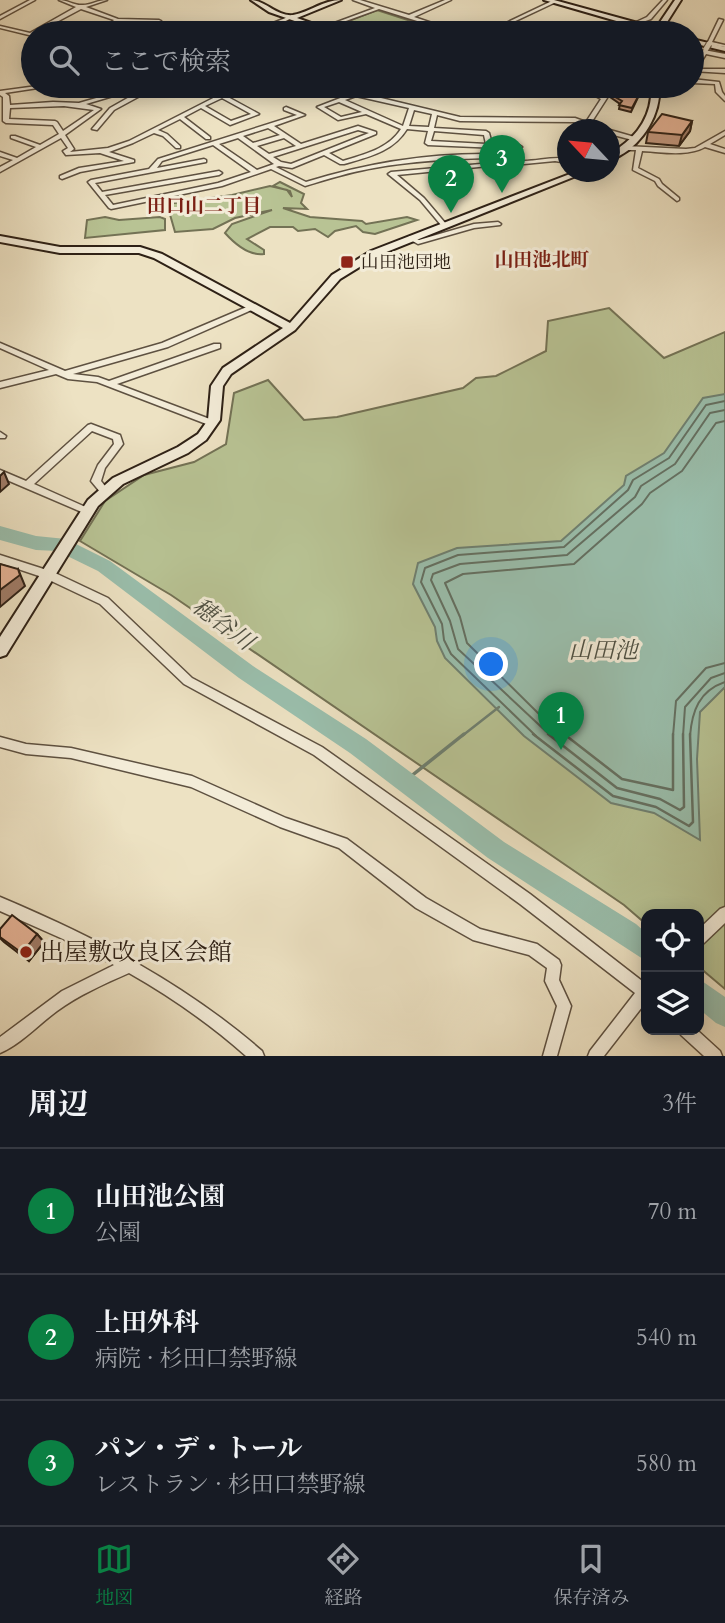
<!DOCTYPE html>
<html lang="ja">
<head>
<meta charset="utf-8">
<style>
	:root { --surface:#171b24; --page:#20242c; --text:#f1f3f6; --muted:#9ea1a6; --line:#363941; --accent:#0b8043 }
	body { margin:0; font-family:Cardo,"Noto Serif JP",serif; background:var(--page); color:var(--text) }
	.controls { position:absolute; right:21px; bottom:21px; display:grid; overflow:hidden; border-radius:14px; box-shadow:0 4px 18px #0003 }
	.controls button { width:63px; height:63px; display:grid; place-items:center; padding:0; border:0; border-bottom:2px solid var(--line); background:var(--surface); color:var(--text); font:35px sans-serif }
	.compass { position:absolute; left:557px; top:119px; width:63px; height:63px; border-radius:50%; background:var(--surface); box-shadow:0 4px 18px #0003; rotate:296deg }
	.you { position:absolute; left:492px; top:665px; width:24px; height:24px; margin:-18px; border:5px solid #fff; border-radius:50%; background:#1a73e8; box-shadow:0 0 0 10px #1a73e833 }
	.badge { display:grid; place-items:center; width:46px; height:46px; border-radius:50%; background:var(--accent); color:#fff; font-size:23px; font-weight:700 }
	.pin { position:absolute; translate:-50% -58px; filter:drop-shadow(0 2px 4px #0008) }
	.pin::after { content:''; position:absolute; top:37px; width:24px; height:21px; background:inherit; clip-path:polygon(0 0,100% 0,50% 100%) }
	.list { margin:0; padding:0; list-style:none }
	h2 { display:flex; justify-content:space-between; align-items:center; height:91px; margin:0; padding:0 28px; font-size:30px }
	h2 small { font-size:23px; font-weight:400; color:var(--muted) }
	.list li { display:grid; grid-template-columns:46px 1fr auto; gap:21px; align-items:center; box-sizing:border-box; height:126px; padding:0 28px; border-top:2px solid var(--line) }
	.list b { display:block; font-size:26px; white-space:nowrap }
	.list p { margin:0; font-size:23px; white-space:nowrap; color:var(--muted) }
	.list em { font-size:23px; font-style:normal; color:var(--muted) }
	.icon { flex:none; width:38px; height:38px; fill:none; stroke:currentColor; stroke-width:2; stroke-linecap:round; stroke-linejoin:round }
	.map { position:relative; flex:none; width:725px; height:1056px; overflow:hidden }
	.search { position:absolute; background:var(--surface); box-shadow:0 4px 18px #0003; left:21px; right:21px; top:21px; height:77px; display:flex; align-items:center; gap:18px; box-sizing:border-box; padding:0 24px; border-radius:38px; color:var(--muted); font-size:26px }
	.sheet { height:469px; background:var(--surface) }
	nav { display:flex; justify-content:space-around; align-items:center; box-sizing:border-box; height:98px; border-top:2px solid var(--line); background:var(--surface); font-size:19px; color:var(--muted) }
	nav a { display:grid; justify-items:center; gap:4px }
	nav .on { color:var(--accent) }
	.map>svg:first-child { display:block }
	.green { fill:#b8c394; stroke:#737255; stroke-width:2 }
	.water { fill:#9abfad; stroke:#6f8071; stroke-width:2 }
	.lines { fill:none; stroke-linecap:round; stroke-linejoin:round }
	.shore-far1 { stroke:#647062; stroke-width:2 }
	.shore { stroke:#647062; stroke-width:2.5 }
	.stream-far1 { stroke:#6f8071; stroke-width:2.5 }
	.stream { stroke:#6f8071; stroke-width:3.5 }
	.river { fill:#9abfad; fill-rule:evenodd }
	.street-casing { stroke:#5e5141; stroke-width:3 }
	.secondary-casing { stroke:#2e2116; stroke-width:4 }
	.street { fill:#f3ecd8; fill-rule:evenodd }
	.secondary { fill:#f3ecd8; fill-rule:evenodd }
	.street-bridge-casing { stroke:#5e5141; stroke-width:7; stroke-linecap:butt }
	.secondary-bridge-casing { stroke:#2e2116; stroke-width:9; stroke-linecap:butt }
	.street-bridge { stroke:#f3ecd8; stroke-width:5 }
	.secondary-bridge { stroke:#f3ecd8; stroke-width:7 }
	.wall { fill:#c59a81; stroke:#2e2116; stroke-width:2 }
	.shaded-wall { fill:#a07d69; stroke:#2e2116; stroke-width:2 }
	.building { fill:#e5b396; stroke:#2e2116; stroke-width:2 }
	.poi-dot { fill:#8f2418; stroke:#f3ecd8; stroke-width:2.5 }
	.labels { text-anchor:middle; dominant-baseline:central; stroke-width:6; stroke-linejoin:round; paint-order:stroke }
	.far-poi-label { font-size:18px; fill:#2e2116; stroke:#f3ecd8; text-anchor:start }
	.far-neighbourhood-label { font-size:19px; font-weight:bold; fill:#7a1f14; stroke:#f3ecd8 }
	.water-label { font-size:23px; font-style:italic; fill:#4e5043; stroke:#f3ecd8 }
	.near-poi-label { font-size:24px; fill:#2e2116; stroke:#f3ecd8; text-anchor:start }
</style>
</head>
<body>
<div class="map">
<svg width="725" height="1056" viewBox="0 0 725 1056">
	<rect width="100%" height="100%" fill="#ede2c3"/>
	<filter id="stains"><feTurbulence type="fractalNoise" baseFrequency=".00286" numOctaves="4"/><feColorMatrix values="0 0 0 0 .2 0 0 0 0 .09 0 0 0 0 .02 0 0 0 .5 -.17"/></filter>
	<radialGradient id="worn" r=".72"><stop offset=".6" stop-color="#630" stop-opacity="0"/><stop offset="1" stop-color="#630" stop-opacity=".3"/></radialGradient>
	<!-- green -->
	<g class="green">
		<path d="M377,10l34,11 -10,5 21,7h-71l-6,-2 -4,-7z"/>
		<path d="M280,182l24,12 -3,9 6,6 -24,-1 27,9 52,4 4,3 41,-7 10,3 -42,14 -12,-2 -7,-6 -21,5 -7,6 -13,-8 -17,2 -5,-4h-23l-23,12 17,11v4c-16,2 -30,-11 -39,-21l7,-9 40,-14 -37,8 -22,11 -38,3 -8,-28 65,-9 38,-9 17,4 5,7 -2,-6 -17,-5z"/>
		<path d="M105,217l14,3 41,-3 5,2v11l-80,8 2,-18z"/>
		<path d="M609,308l55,50 61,-26v657l-26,-22v-53h-53v10l-22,-19 -453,-310 -91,-54 25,-40 39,-26 50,-13 32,-18 8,-51 34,-13 36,40 33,-3 126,-29 13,-10 20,-2 50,-25 2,-30z"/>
	</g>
	<!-- water -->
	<path class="water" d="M725,394v293l-25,25 -3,47 3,81 -46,-27 -43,-10 -87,-67 -79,-78 -8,-17 -2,-14 -22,-43 5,-21 39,-15 104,-7 63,-56 2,-9 38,-23 39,-55z"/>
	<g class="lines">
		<!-- shore-far1 -->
		<g class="shore-far1">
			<path d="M536,736l-85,-82 -7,-14 -2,-16 -21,-42 4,-14 33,-13 106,-8 64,-57 5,-10 36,-22 37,-53 19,-4"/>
			<path d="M551,736l-93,-87 -8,-28 -19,-41 2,-6 27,-10 107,-9 68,-58 6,-11 34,-22 35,-51 15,-3"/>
			<path d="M567,736l-25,-19 -75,-74 -7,-26 -15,-34 18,-9 111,-10 68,-60 8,-11 32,-22 34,-48 9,-2"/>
			<path d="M673,736l3,-35 30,-33 19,-5"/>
			<path d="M683,736l2,-29 26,-29 14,-5"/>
			<path d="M690,736c2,-25 9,-45 35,-54"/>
		</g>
		<!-- shore -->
		<g class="shore">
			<path d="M533,734l80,62 43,11 33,19 4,-4 -3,-88"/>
			<path d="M548,734l69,54 43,11 20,11 4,-3 -1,-73"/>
			<path d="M564,734l58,45 51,11v-56"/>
		</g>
		<!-- stream-far1 -->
		<path class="stream-far1" d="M462,736l37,-29"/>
		<!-- stream -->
		<path class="stream" d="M405,781l59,-47"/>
		<!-- river -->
		<g class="river">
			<path d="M0,526l36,10 30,3 44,22 143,105 113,73 138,103 132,82 10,9v28l-158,-103 -138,-105 -111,-75 -141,-107 -41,-20 -21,-1 -36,-10z"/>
			<path d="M699,979l26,18v30l-9,-4 -17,-14z"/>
		</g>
		<!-- street casing -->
		<g class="street-casing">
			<g id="street">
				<path d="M30,0h5l-35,19v-3z"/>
				<path d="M59,0c8,0 16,6 24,5 8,0 15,-5 24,-5l-21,7 32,12 41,1 2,1 -3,6 13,1 -2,5h-4l1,-4h-13l3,-7 -38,-1 -13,12h-5l14,-13 -33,-11 -45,24h-3v3l-33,-8v-2l30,7 46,-26z"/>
				<path d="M353,0h7l49,15 36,-15h6l-37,17 18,6h18l19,10h-5l-17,-8h-17l-51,-16 -58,21v-2l54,-20z"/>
				<path d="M663,0h4l-16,19 -19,7v-2l15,-7z"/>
				<path d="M552,1l4,1 -66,31h-5z"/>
				<path d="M288,17l4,1 -26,12v3h-4l-1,-5z"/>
				<path d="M719,19l4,1 -11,22 13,3v2l-18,-3z"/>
				<path d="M624,21l4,1 -21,11h-5z"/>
				<path d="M704,50l21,4v4l-19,-4 -9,15h28v4l-33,-2v-2l9,-17z"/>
				<path d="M692,79l27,3 3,10 3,4v5l-9,-9 -1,-8 -23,-1z"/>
				<path d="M37,86h14l-46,7 4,3 1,9 43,-3 26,1 59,-17h8l-11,4 3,7 -24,13 -17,20 -5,-1 18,-21 23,-13 -3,-4 -44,13 15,5 -36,26 9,14 -4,3 38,-4 21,-7 102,-52 2,-3h6l-4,5 -9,5 33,18 -29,11 -29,-17 -17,9 26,20v2h-4l-26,-20 -22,11 9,4 13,12v2h-4l-13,-12 -9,-3 -21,10 -24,9 25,8v2l-54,10 -18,7 -2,-1v-2l19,-8 45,-7 -24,-8 -34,2 -3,-4 5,-3 -7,-10 -61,34v-5l13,-7 -13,-4v-4l17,6 19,-11 -25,-9v-2h4l25,9 19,-11 -6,-9 -47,-2 -3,-2v-24l-3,-2v-4zM222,98l29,16 -20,7 -26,-15zM64,106l30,4 -31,21 -6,-9 -2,-1 -46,-2 1,-11z"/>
				<path d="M593,86h6l-3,6 11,6 -16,25 16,7h-10l-23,-8 -114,-1 -23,-6 -3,13 52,3 3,2 3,11 27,1 3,2 -3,2 -91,-4 -3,-2 3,-12 -21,-2c-14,23 -39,28 -63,35h-4l-16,-9 -32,13 -13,-2 -3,1 30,15c60,-19 124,-29 187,-28 11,0 20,6 31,7 15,0 29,-5 44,-2v4l-13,-2 -31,3 -29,-6 5,6 -1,1 -102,10 27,23 22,26 -3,2 -2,-1 -21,-25 -32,-26 3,-2 101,-9 -4,-5c-38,1 -76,3 -114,10 -24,4 -46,11 -69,18l-34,-17 -49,17 -111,23 -2,-1 -21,-26 3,-2 58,-11 9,-10 139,-44 -13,-5v-2l2,-1 19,8 -31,11 27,18 57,-18 18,6v2l-47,19 14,8c22,-7 45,-12 58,-32l-35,-15 -28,6 -21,-13 39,-15 104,25 115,1 11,4 15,-23 -11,-6zM356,96l53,12 -6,18 -58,-26zM339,102l23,10 -21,5 -17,-10zM414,110l18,4 -3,13 -20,-1zM268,128l12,7 -27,8 -10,-7zM358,130l11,3 -78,31 -10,-2 -8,-5zM434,131l50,4 2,9 -55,-3zM238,138l36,26 -17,6 -38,-26zM284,138l12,8 -27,8 -12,-8zM213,145l38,27 -33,11 -105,22 -8,-10 114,-20 3,-2 -3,-2 -117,21 -7,-9 111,-21v-2l-2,-1 -47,9 5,-7z"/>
				<path d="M610,130l28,8 1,1 -3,2 -26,-7z"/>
				<path d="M725,131v4l-15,9 15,5v4l-20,-6c-18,10 -43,5 -63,4l-4,17 21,11 3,5 17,14v2l-2,1 -19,-15 -3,-5 -22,-11 3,-20h-11l-3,-2 3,-2 61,3 9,-1z"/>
				<path d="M498,222l3,2 -1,1 -26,3 -56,16 -11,-6 3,-2 9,4 55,-16z"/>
				<path d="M249,306h3l4,2 -88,39 -95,27 25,3 11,4 105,-37h6v4l-103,36 98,37 1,2 -1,2h-6l-112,-43 -29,-3 -12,-5 -56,14v-6l49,-12 -49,-22v-5l65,28 97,-28z"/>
				<path d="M91,424l29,11 3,9 -18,24 -4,13 8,10 -2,2h-6l-10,-12 7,-16 16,-21 -1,-5 -21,-8 -58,53 56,25 2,2 -2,2h-6l-84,-36v-7l26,11 62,-56z"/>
				<path d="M0,432l6,4 -1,2h-5z"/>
				<path d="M0,555l53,17 55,26 84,80 130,69 208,147 116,90v18l-42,54h-16l2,-5 45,-58 -115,-89 -206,-149 -130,-71 -84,-80 -55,-26 -45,-15z"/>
				<path d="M0,737l26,7 45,4 121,28 94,42 61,21 79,59 54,31 57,15 22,16 2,5 -2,15 12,26 -14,50h-14l14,-50 -12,-25 2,-13 -18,-13 -56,-15 -57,-32 -77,-60 -59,-21 -89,-40 -120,-29 -45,-4 -26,-7z"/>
				<path d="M0,897c95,40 184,86 262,154l2,5h-18c-36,-32 -75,-59 -117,-83 -25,11 -50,22 -72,38 -19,14 -36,33 -57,42v-16l62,-46 52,-26 -51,-26 -63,-28z"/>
				<path d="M725,907v16l-21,20 -5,2v-16l21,-20z"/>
				<path d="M679,1030h18l23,21 2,5h-18l-23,-21z"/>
			</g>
		</g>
		<!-- secondary casing -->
		<g class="secondary-casing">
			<g id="secondary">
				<path d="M251,0c14,0 26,17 42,15 17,-3 30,-15 48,-15l-44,18 42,15h-10l-60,-21z"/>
				<path d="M544,0h10l102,28 19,-28h6l-19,30 6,3h-10z"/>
				<path d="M692,39l33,8v4l-33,-8z"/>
				<path d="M644,86h8l7,11c-3,27 -23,54 -49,63v-6c22,-14 38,-30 41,-57z"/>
				<path d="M575,172h11l-207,83 -39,24 -45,51 -64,44 -8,12 -3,34 -14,20 -18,13 -65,31 -25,22 -92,149 -6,2v-20l88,-137 25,-22 65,-31 20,-13 10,-14 3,-34 12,-18 60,-40 -129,-70 -15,-5h-79l-60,-11v-6l60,11h80l22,7 128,69 42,-48 39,-24z"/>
			</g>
		</g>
		<!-- street -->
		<use href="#street" class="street"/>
		<!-- secondary -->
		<use href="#secondary" class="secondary"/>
		<!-- street-bridge casing -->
		<g class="street-bridge-casing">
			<path id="street-bridge" d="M706,49l3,-5"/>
		</g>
		<!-- secondary-bridge casing -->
		<g class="secondary-bridge-casing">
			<path id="secondary-bridge" d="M657,33l2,-3"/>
		</g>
		<!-- street-bridge -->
		<use href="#street-bridge" class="street-bridge"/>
		<!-- secondary-bridge -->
		<use href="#secondary-bridge" class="secondary-bridge"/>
	</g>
	<!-- wall -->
	<g class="wall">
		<path d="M640,93l-9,19 -12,-3 1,-5 -10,-7v-3z"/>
		<path d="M692,121l-2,10 -11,15 -33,-3 2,-11z"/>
		<path d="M0,929l37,5 7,8 -15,19 -25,-19 -4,-4z"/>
	</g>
	<!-- shaded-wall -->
	<g class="shaded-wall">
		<path d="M692,121l-2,10 -11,15 3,-11z"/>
		<path d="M4,472l5,12 -9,8v-16z"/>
		<path d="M18,569l7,17 -25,21v-17z"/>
		<path d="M37,934l7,8 -15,19 -7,-8z"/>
	</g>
	<!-- building -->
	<g class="building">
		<path d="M640,93l-8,15 -13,-3 3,-4 -12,-7z"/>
		<path d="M662,114l30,7 -10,14 -34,-3z"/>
		<path d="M0,564l18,5 2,6 -20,15z"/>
		<path d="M12,915l25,19 -15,19 -22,-16v-8z"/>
	</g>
	<!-- markers -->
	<g class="poi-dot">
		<rect x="340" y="255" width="14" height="14" rx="3.5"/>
		<circle cx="26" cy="952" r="7"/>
	</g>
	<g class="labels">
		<!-- far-poi labels -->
		<g class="far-poi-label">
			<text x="361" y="262">山田池団地</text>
		</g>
		<!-- far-neighbourhood labels -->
		<g class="far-neighbourhood-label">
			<text x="204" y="206">田口山二丁目</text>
			<text x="542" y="260">山田池北町</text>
		</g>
		<!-- water labels -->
		<g class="water-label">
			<text transform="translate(223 624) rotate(37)">穂谷川</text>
			<text x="603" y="650">山田池</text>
		</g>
		<!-- near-poi labels -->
		<g class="near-poi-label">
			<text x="40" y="952">出屋敷改良区会館</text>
		</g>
	</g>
	<rect width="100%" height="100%" filter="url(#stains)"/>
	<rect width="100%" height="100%" fill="url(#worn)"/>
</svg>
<div class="controls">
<button><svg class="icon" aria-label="locate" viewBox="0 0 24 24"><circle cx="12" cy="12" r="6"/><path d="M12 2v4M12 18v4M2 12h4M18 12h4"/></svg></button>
<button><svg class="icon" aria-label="layers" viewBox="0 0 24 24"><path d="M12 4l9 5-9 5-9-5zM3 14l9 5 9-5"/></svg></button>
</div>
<svg class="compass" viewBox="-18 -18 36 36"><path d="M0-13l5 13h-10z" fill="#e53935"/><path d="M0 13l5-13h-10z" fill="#9ea1a6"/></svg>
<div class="you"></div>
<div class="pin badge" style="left:561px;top:750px">1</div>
<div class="pin badge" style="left:451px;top:213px">2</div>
<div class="pin badge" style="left:502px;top:193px">3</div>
<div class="search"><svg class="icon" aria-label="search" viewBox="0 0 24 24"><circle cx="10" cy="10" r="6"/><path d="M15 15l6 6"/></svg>ここで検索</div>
</div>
<section class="sheet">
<h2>周辺<small>3件</small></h2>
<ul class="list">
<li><span class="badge">1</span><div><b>山田池公園</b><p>公園</p></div><em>70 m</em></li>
<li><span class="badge">2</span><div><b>上田外科</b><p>病院 · 杉田口禁野線</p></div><em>540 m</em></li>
<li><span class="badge">3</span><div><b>パン・デ・トール</b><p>レストラン · 杉田口禁野線</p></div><em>580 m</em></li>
</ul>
</section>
<nav>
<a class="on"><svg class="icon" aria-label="map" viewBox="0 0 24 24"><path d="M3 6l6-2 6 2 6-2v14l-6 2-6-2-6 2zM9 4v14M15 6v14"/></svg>地図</a>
<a><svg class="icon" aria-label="directions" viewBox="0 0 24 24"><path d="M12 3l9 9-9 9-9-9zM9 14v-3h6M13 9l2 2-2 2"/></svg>経路</a>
<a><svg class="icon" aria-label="saved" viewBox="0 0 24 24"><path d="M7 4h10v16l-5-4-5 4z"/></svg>保存済み</a>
</nav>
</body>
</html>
